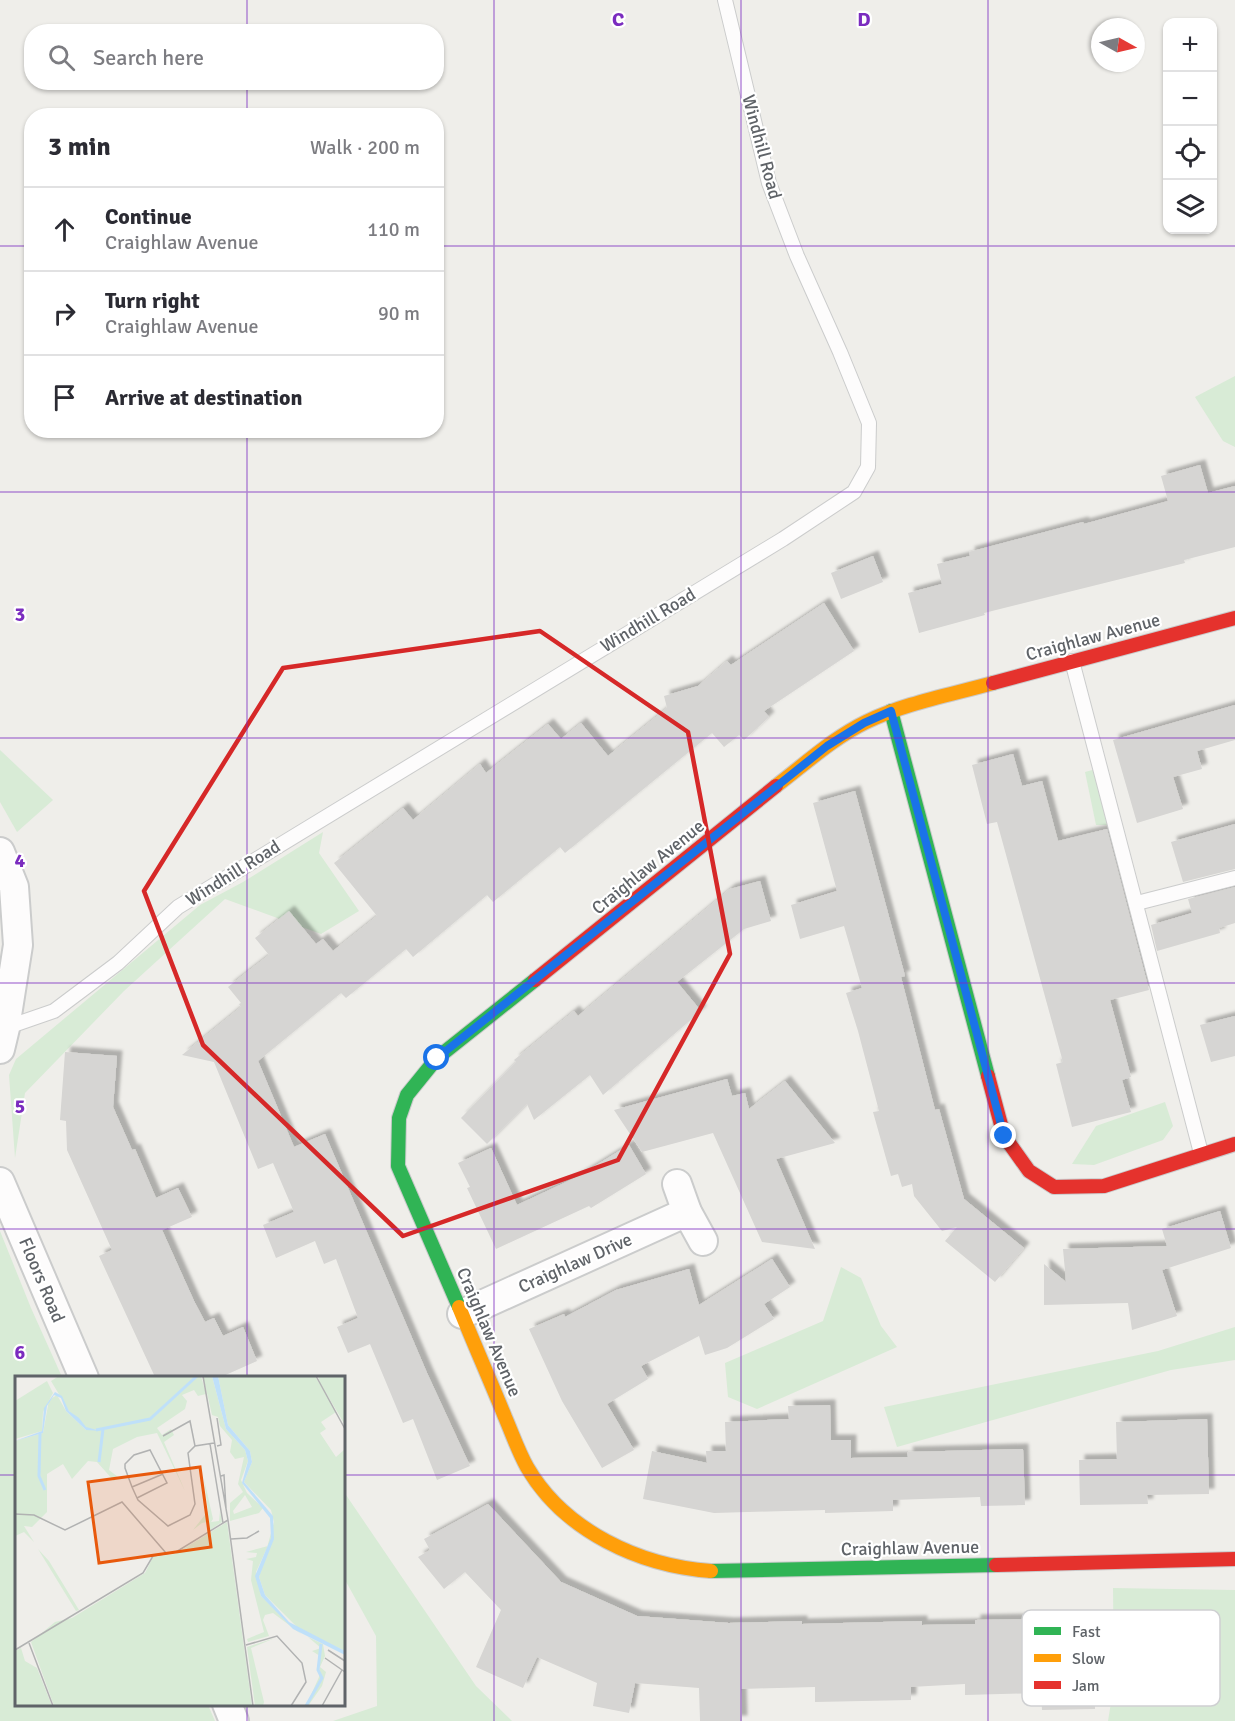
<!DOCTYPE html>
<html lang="en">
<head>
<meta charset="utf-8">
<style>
	:root { --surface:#fff; --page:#f7f7f7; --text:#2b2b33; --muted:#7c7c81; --line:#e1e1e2 }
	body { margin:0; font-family:Signika,sans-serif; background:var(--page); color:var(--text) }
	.controls { position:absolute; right:18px; top:18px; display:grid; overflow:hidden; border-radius:12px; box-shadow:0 2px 4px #0004 }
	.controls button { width:54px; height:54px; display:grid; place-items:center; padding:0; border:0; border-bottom:2px solid var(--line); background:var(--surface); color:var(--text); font:30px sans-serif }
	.compass { position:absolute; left:1091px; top:18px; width:54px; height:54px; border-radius:50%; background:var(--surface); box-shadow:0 2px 4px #0004; rotate:98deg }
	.stop { position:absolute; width:18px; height:18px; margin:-14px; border:4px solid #1a73e8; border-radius:50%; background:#fff }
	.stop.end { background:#1a73e8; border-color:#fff; box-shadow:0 2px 6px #0008 }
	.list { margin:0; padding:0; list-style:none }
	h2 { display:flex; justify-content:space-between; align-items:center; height:78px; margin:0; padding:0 24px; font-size:26px }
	h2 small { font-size:20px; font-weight:400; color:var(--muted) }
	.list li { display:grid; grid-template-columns:39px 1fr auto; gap:18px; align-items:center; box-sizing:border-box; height:84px; padding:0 24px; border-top:2px solid var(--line) }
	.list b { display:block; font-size:22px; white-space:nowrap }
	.list p { margin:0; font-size:20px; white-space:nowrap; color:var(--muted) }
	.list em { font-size:20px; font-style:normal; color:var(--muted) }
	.icon { flex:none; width:33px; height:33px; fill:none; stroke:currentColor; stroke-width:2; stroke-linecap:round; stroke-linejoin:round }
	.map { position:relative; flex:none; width:1235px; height:1721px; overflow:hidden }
	.search { position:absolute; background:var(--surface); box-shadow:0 2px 4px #0004; left:24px; top:24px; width:420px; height:66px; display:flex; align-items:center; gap:15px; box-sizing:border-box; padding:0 21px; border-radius:24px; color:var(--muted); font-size:22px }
	.panel { position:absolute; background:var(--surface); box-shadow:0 2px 4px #0004; left:24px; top:108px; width:420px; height:330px; border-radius:24px }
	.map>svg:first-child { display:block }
	.green { fill:#d8ebd6 }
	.building { fill:#d6d5d3; filter:url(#shadow) }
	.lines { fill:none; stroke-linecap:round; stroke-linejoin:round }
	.lane-casing { stroke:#cbcccc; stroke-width:16 }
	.street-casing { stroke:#cbcccc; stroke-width:32 }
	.fast-casing { stroke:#cacacb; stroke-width:16 }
	.slow-casing { stroke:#cacacb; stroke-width:16 }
	.jam-casing { stroke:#cacacb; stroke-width:16 }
	.lane { stroke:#fdfcfc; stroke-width:14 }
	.street { stroke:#fdfcfc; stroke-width:28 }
	.fast { stroke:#30b455; stroke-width:14 }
	.slow { stroke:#ff9f0a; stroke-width:14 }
	.jam { stroke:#e5322d; stroke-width:14 }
	.route { stroke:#1a73e8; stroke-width:8 }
	.marked { fill:none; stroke:#d62828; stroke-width:4.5; stroke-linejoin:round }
	.grid { fill:none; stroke:#7b2cbf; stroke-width:1.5; stroke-opacity:0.55 }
	.labels { text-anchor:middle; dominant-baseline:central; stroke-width:4.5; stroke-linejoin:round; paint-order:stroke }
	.street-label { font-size:18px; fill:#5f6368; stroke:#fff }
	.inset-river { fill:none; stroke:#bfe0f9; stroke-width:3 }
	.inset-road { fill:none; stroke:#b1b2b2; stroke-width:1.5 }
	.view { fill:#e8590c; fill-opacity:0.15; stroke:#e8590c; stroke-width:3 }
	.inset-edge { fill:none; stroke:#5f6368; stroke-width:3 }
	.key { fill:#fff; stroke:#cfd0d2; stroke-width:1.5 }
	.key-label { font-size:16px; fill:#5f6368 }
	.grid-label { font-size:20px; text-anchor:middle; font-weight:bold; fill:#7b2cbf; stroke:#fff; stroke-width:4.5; stroke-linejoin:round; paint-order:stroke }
</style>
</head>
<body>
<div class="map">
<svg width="1235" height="1721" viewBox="0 0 1235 1721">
	<defs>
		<filter id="shadow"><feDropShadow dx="5.5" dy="-5.5" stdDeviation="1.5" flood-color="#0004"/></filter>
	</defs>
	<rect width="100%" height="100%" fill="#efeeea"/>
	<!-- green -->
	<g class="green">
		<path d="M1235,376v71l-12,-6 -28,-44z"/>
		<path d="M0,750l53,50 -36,32 -17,-30z"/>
		<path d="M1096,769l11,56h-11l-11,-53z"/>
		<path d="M323,832l-4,21 40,58 -38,23 -96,-35 -101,92 -99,102 -10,65 -6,-83 7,-16 184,-154 43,-23z"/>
		<path d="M1165,1102l8,24 -10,14 -69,25 -22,-1 24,-38z"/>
		<path d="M0,1231l31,77 31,69 -46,1v326l192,1 7,16h-215z"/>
		<path d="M841,1267l20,11 20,48 16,21 -140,62 -29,-12 -3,-34 98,-42z"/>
		<path d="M1235,1327v33l-64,10 -274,77 -13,-40 274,-56z"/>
		<path d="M344,1492l132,194 36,35h-179l44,-15 -1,-70 -32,-58z"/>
		<path d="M1113,1588l122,2v131h-127l6,-37z"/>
	</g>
	<!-- building -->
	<g class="building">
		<path d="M1200,465l8,28 27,-7v61l-51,13 1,3 -201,50 1,2 -66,18 -11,-40 34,-9 -5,-20 33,-8 -1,-4 114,-30 1,2 84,-23 -7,-25z"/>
		<path d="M873,556l10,26 -42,17 -10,-26z"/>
		<path d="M824,603l30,48 -90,60 5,6 -25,23 -5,-5 -15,12 -12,-14 -147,120 -5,-6 -67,55 -6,-7 -74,62 -7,-8 -60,49 -5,-5 -83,68 36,86 31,-13 102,239 43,93 -33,14 -24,-61 -10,4 -33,-79 -22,9 -11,-26 21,-9 -22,-59 -12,5 -9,-23 -39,17 -13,-33 31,-13 -21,-49 -15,6 -44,-107 -32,-7 59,-48 -2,-3 2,-1 -13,-16 41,-32 -14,-17 34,-27 27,33 7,-5 10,12 44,-35 -43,-53 69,-55 10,12 67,-56 6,9 62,-49 13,15 20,-16 27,33 59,-48 -3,-12 34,-10 29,-25 4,4z"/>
		<path d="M1235,705v35l-38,11 5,18 -29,8 10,32 -46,14 -24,-83z"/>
		<path d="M1013,754l9,32 20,-5 16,60 49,-12 42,161 -39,10 21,77 -9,3 9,32 -59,15 -16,-63 7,-2 -66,-240 -10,2 -15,-59z"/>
		<path d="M855,791l50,185 -4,1 34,133 4,-1 25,90 60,49 -29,34 -50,-41 12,-14 -15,4 -28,-35 -2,-12 -10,3 -4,-13 -7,2 -18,-64 6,-1 -21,-80 -12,-38 16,-5 -18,-62 -44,13 -9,-34 46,-14 -24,-88z"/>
		<path d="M1235,824v45l-52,13 -12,-40z"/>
		<path d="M760,881l11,40 -27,8 -67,53 24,29 -98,84 -13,-20 -56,45 -7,-16 -40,40 -26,-26 55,-56 -2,-2 60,-49 4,5 152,-127z"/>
		<path d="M1235,887v36l-16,5 1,5 -63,18 -6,-26 41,-12 -4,-14z"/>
		<path d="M1235,1016v40l-24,6 -11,-37z"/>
		<path d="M65,1052l52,4 -4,51 19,43 3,-1 21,49 22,-10 14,29 -30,13 32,71 11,21 9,-4 9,18 20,-9 14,34 -36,16h-66l-56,-121 13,-6 -45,-100 -1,-29 -6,-1z"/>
		<path d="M727,1079l5,17 13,-3 4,16 36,-28 50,62 -59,16 39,90 -53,-7 -49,-109 -71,19 -28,-42z"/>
		<path d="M629,1145l17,29 -55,34 -2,-2 -93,43 -29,-61 3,-1 -12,-24 33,-15 26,57 60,-28z"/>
		<path d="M1220,1211l11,37 -69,22 15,46 -45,14 -4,-27 -84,2v-41l22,18 -3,-33 104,-3 -5,-17z"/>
		<path d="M772,1259l18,28 -26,17 10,15 -47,29 -22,7 -6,-19 -58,30 7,13 -41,25 27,46 -32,18 -40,-67 -33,-72 35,-15 1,3 51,-27 73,-21 10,36z"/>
		<path d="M830,1405l1,35h20v18l57,-1 -1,-5 116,-3 2,56 -44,1 -1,-9 -87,3v11l-68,2v-3l-111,3 -71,-14 9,-48 55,12 -1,-12h20l-1,-29 64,-3 -1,-13z"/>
		<path d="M1207,1419l2,75 -62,1 1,9 -68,1 -1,-45 38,-1 -1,-37z"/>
		<path d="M488,1504l73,78 76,34 92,7 73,-2v3l120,-3v4l53,-1v-4l135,-2 1,54 -17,1 1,36 -53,1 -1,-17 -76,2v-11l-54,3v13l-96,2v-15l-74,2 1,32h-42l-1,-33 -64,-5 -6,30 -36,-7 4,-23 -60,-26 -14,31 -47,-21 25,-57 -36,-38 -21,17 -26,-32 12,-7 -6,-11z"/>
	</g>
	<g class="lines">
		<!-- lane casing -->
		<g class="lane-casing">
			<g id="lane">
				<path d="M1072,661l129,492"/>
				<path d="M1137,903l98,-25"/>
				<path d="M5,1028l49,-17 64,-48 60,-56 605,-368 71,-47 14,-25 1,-44 -29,-71 -43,-96 -28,-73 -44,-183"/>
			</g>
		</g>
		<!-- street casing -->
		<g class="street-casing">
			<g id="street">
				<path d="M0,852l14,35 4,58 -13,83 -5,21"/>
				<path d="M0,1182l84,196"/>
				<path d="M677,1184l10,28 16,29"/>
				<path d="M462,1314l225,-102"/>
				<path d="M227,1704l7,17"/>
			</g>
		</g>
		<!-- fast casing -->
		<g class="fast-casing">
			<g id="fast">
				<path d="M891,711l97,365"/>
				<path d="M459,1307l-61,-141 1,-48 8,-23 30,-37 98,-78"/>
				<path d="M711,1571l285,-6"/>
			</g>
		</g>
		<!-- slow casing -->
		<g class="slow-casing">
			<g id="slow">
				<path d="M776,786c29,-22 57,-48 90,-64 39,-19 84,-27 127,-39"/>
				<path d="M459,1307c15,37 31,73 46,110 7,16 13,34 22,50 37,64 113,99 184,104"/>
			</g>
		</g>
		<!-- jam casing -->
		<g class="jam-casing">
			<g id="jam">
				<path d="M993,683l242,-65"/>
				<path d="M535,980l241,-194"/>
				<path d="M988,1076l16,60 25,35 25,16 50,-1 131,-42"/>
				<path d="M996,1565l239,-6"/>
			</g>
		</g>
		<!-- lane -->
		<use href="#lane" class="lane"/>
		<!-- street -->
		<use href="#street" class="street"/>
		<!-- fast -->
		<use href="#fast" class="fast"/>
		<!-- slow -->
		<use href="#slow" class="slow"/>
		<!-- jam -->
		<use href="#jam" class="jam"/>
	</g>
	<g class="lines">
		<!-- route -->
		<path class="route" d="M437,1058l390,-312 37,-23 27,-12 113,425"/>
	</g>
	<!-- marked area -->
	<path class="marked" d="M540,631l148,101 42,222 -112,206 -215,76 -200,-191 -59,-154 139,-223z"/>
	<!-- grid -->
	<path class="grid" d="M247,0v32M494,0v1721M741,0v1721M988,0v1721M247,82v34M0,246h32M436,246h799M247,430v948M0,492h1235M0,738h1235M0,983h1235M0,1229h1235M0,1475h16M344,1475h891M247,1704v17"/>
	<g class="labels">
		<!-- street labels -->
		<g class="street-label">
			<text transform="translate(762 147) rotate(75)">Windhill Road</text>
			<text transform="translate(648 620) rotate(-31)">Windhill Road</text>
			<text transform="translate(1093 637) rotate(-15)">Craighlaw Avenue</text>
			<text transform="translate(648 867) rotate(-39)">Craighlaw Avenue</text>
			<text transform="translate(233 873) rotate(-32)">Windhill Road</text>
			<text transform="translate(575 1263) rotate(-24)">Craighlaw Drive</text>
			<text transform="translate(42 1280) rotate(67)">Floors Road</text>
			<text transform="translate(489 1332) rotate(67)">Craighlaw Avenue</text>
			<text transform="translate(910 1548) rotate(-1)">Craighlaw Avenue</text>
		</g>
	</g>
	<!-- overview -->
	<g transform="translate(15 1376)">
		<rect width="330" height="330" fill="#efeeea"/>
		<path d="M44,0h142l5,18 -8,2 -4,-6 -12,5 5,6 -2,8 -28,19 5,7 9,-6 3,6 -10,7 21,49 -28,-58 -20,4 -24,12 -4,21 9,7 -4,4 -17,-19 -9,-1 -16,18 -9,-15 -16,10v38l-15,15 -8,-1 10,16 -10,-10 -9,4v-95l28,-8 6,-33 8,-5 9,16 20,19h2l12,-1h-13l-18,-18 -18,-30zM188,0h9l14,53 19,21 3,11 -7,19 6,13 16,15 -4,5 -29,8v-18l13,-11 -5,-8 6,-27 -9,2 -5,-7 2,-12 -12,-14 -2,-9 -6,-2zM230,119l7,12 -18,7 -1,-3zM203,0h97l21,36 -15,10 5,7 -6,4 16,24 9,-8v202l-46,-22 -34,-34 -6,-18 15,-55 -3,-12 -27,-28 8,-20 -2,-11 -22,-26zM303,0h27v49l-25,-42zM32,5l6,12 -10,19 -1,19 -27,8v-38zM189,103l9,40 -2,3 8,-1 1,-10 2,11 -12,8 -3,-8 -5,1 -9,7 15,-19zM212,146l25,184h-198l-23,-64 24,-20 17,-4 73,-45 8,-16 22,-3zM253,170l-12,26 5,24 40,38 -28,-21 -8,2 -2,5 6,16 -21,6 -1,-3 17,-7 -13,-52 2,-19 -7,-2 10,-2 1,-4 -11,-1zM23,173l11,12 30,49 -3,1zM293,261l15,7 2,12 -5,11 6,5 -4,14 -14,20h-2l13,-29 1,-21 -8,-5 9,-3zM260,262l-24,10 13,54 -1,4h-8l-8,-59zM6,272l4,13 12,7 15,38h-37v-55z" fill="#d8ebd6" fill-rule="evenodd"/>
		<path d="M197,0h6l10,49 22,26 2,11 -8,20 29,34 1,23 -15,38 6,18 24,27 56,29v4l-52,-26 -32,-33 -6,-20 16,-38 -1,-20 -28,-35 6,-22 -3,-11 -19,-21zM40,16l7,4 7,15 10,7 7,9 15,4 -15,-1 -20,-19 -5,-13 -7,-3 -7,11 -4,27 -28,8 27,-10 2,-23z" fill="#bfe0f9"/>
		<path class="inset-river" d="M81,54l54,-11 47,-43M25,57l-1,43 6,14M84,86l4,-33M291,330l16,-28 -4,-8 3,-26"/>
		<path class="inset-road" d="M188,0l25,144 25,186M301,0l29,53M148,60l27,-15 5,25M195,68l13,79M202,70l4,-1 -4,-27M206,100l3,-1 2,33M117,111l31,-13M122,122l30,-15 -17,-33 -16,5 -9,9v4l7,19 5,11 1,2 30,26 22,-11 5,-11 -7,-51 7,-7 19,-3M0,138l19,1 31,15 57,-28 44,51M216,163l16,-1 12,-7M14,267l24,63M231,269l31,-9 25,27 4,19 -15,24M0,274l128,-77 10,-17 23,-4 52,-32M313,274l17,11M310,282l20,14M307,330l20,-36"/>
		<path class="view" d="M185,91l11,80 -112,16 -11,-81z"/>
		<rect width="330" height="330" class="inset-edge"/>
	</g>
	<!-- legend -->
	<rect x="1022" y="1610" width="198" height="96" rx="9" class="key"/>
	<rect x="1034" y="1627" width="27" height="8" fill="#30b455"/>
	<rect x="1034" y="1654" width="27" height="8" fill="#ff9f0a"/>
	<rect x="1034" y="1681" width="27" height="8" fill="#e5322d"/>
	<g class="key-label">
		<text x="1072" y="1637">Fast</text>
		<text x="1072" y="1664">Slow</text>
		<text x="1072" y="1691">Jam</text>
	</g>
	<g class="grid-label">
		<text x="618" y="26">C</text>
		<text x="864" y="26">D</text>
		<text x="20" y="621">3</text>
		<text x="20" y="867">4</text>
		<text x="20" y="1113">5</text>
		<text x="20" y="1359">6</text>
	</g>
</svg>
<div class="controls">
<button>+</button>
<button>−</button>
<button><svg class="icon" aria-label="locate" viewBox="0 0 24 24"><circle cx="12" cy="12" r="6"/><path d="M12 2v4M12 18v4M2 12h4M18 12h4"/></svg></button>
<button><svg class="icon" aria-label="layers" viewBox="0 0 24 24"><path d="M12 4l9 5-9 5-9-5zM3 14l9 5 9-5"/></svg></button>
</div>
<svg class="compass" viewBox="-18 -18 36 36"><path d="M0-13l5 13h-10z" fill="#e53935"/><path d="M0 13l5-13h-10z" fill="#7c7c81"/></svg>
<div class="stop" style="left:437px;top:1058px"></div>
<div class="stop end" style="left:1004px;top:1136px"></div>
<div class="search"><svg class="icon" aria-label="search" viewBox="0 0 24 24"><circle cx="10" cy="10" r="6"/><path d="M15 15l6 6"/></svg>Search here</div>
<section class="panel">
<h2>3 min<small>Walk · 200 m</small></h2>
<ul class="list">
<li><svg class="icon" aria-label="ahead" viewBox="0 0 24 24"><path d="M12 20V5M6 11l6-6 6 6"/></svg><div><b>Continue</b><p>Craighlaw Avenue</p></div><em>110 m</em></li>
<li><svg class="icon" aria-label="right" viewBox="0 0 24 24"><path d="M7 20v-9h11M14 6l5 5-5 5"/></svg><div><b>Turn right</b><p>Craighlaw Avenue</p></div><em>90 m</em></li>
<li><svg class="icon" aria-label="arrive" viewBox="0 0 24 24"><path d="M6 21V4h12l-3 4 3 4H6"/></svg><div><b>Arrive at destination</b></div></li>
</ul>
</section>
</div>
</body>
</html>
